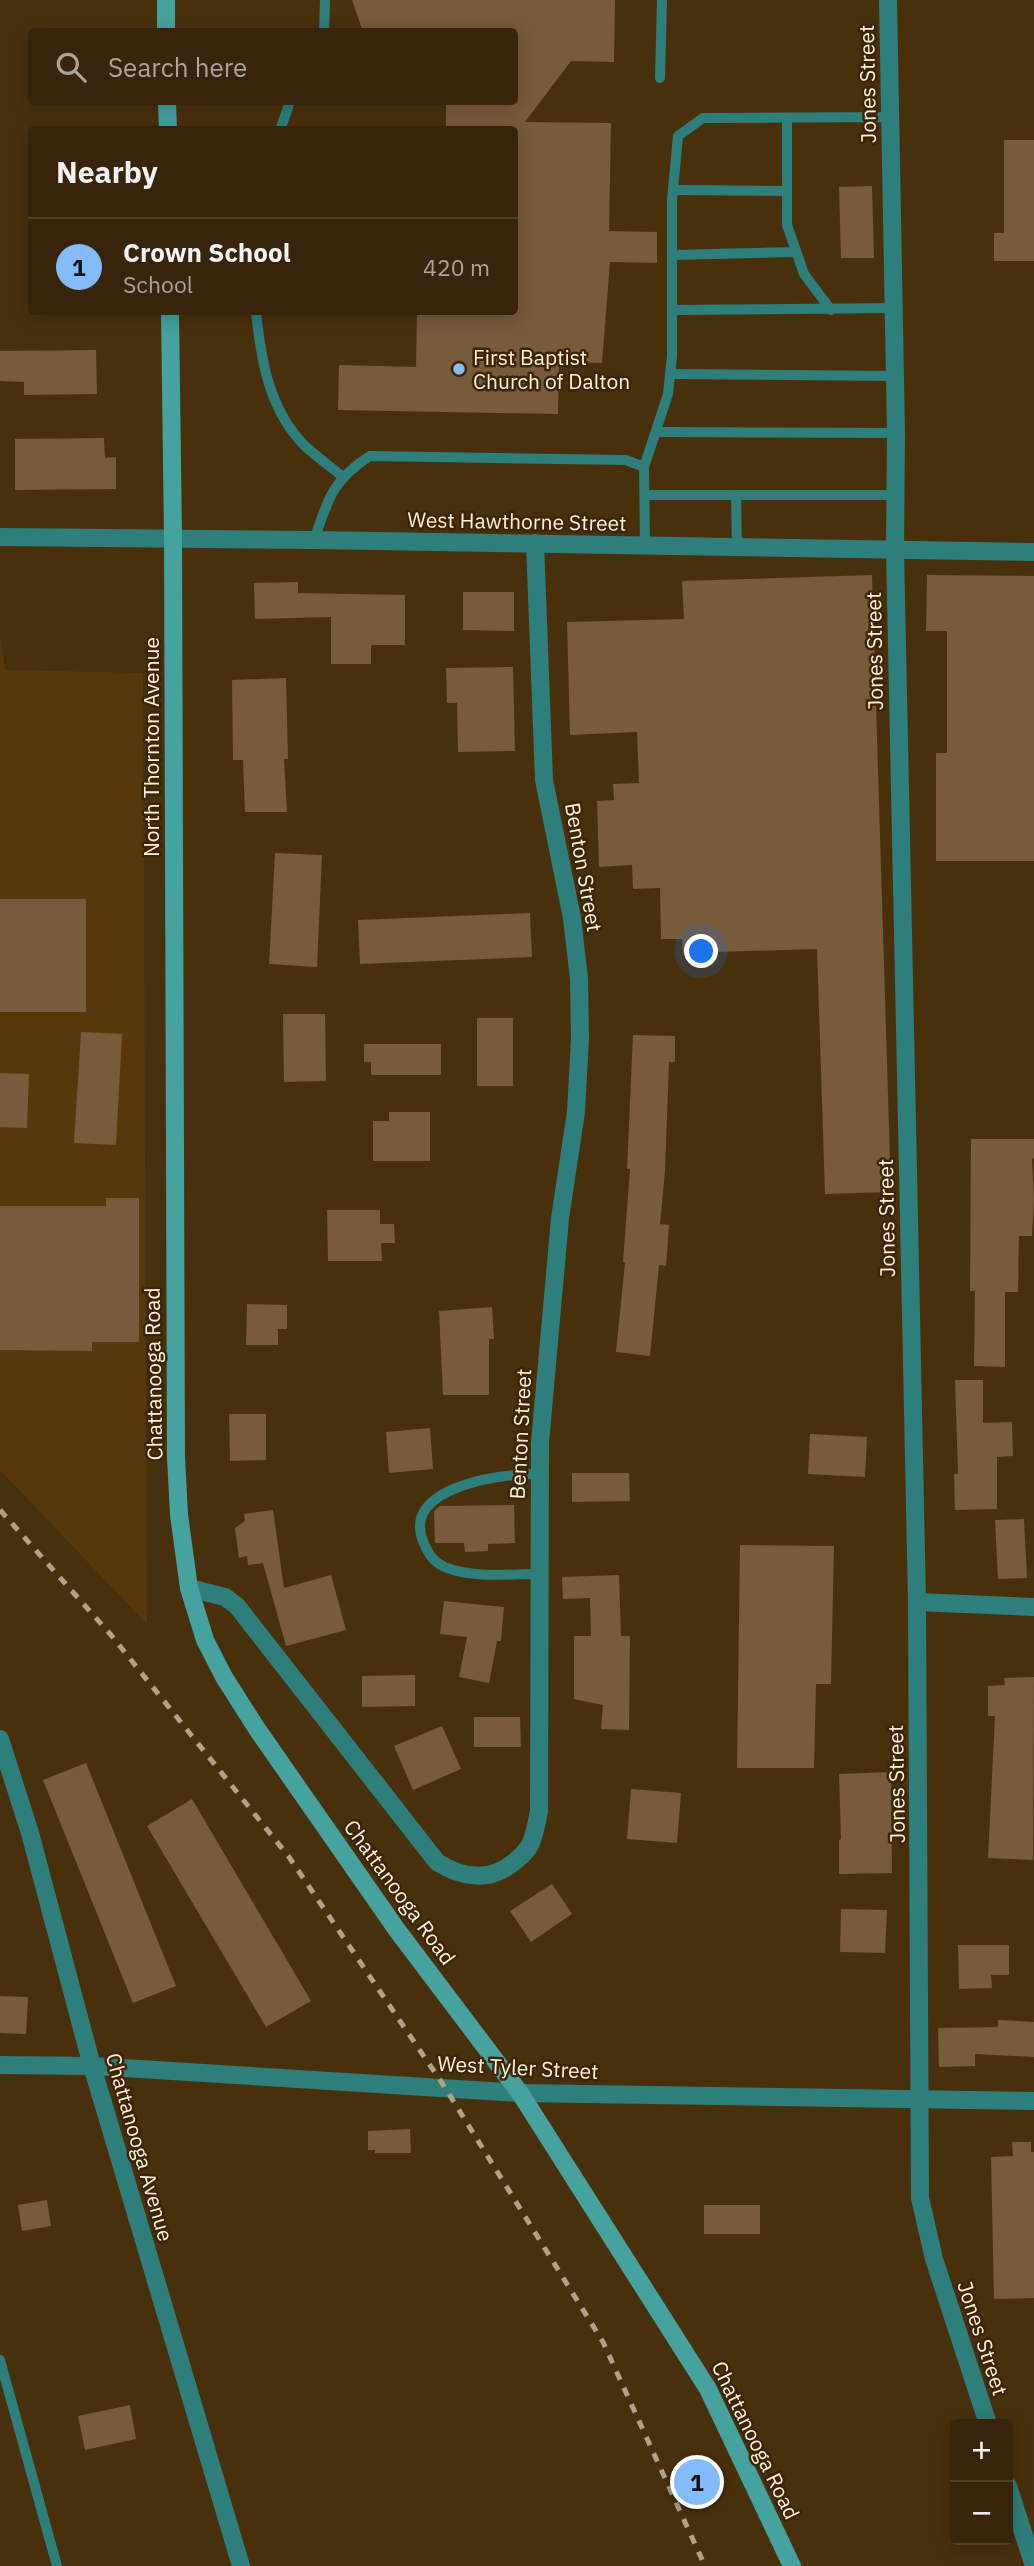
<!DOCTYPE html>
<html lang="en">
<head>
<meta charset="utf-8">
<style>
	:root { --surface:#37240a; --page:#3e2c13; --text:#f1f3f6; --muted:#aaa49c; --line:#51412b; --accent:#82bcfa }
	body { margin:0; font-family:"IBM Plex Sans",sans-serif; background:var(--page); color:var(--text) }
	.controls { position:absolute; right:21px; bottom:21px; display:grid; overflow:hidden; border-radius:7px; box-shadow:0 4px 18px #0003 }
	.controls button { width:63px; height:63px; display:grid; place-items:center; padding:0; border:0; border-bottom:2px solid var(--line); background:var(--surface); color:var(--text); font:35px sans-serif }
	.you { position:absolute; left:702px; top:952px; width:24px; height:24px; margin:-18px; border:5px solid #fff; border-radius:50%; background:#1a73e8; box-shadow:0 0 0 10px #1a73e833 }
	.badge { display:grid; place-items:center; width:46px; height:46px; border-radius:50%; background:var(--accent); color:#111; font-size:23px; font-weight:700 }
	.pin { position:absolute; translate:-50% -50%; border:4px solid #fff; box-shadow:0 2px 7px #0006 }
	.list { margin:0; padding:0; list-style:none }
	h2 { display:flex; justify-content:space-between; align-items:center; height:91px; margin:0; padding:0 28px; font-size:30px }
	h2 small { font-size:23px; font-weight:400; color:var(--muted) }
	.list li { display:grid; grid-template-columns:46px 1fr auto; gap:21px; align-items:center; box-sizing:border-box; height:98px; padding:0 28px; border-top:2px solid var(--line) }
	.list b { display:block; font-size:26px; white-space:nowrap }
	.list p { margin:0; font-size:23px; white-space:nowrap; color:var(--muted) }
	.list em { font-size:23px; font-style:normal; color:var(--muted) }
	.icon { flex:none; width:38px; height:38px; fill:none; stroke:currentColor; stroke-width:2; stroke-linecap:round; stroke-linejoin:round }
	.map { position:relative; flex:none; width:1034px; height:2566px; overflow:hidden }
	.search { position:absolute; background:var(--surface); box-shadow:0 4px 18px #0003; left:28px; top:28px; width:490px; height:77px; display:flex; align-items:center; gap:18px; box-sizing:border-box; padding:0 24px; border-radius:7px; color:var(--muted); font-size:26px }
	.panel { position:absolute; background:var(--surface); box-shadow:0 4px 18px #0003; left:28px; top:126px; width:490px; height:189px; border-radius:7px }
	.map>svg:first-child { display:block }
	.built { fill:#57380d }
	.building { fill:#775b3a }
	.lines { fill:none; stroke-linecap:round; stroke-linejoin:round }
	.service { stroke:#2e7f7b; stroke-width:10 }
	.minor { stroke:#2e7f7b; stroke-width:18 }
	.tertiary { stroke:#2e7f7b; stroke-width:18 }
	.secondary { stroke:#45a29e; stroke-width:18 }
	.rail { stroke:#b2a089; stroke-width:5; stroke-dasharray:9 9; stroke-linecap:butt }
	.poi-dot { fill:#82bcfa; stroke:#3e2502; stroke-width:2.5 }
	.labels { text-anchor:middle; dominant-baseline:central; stroke-width:5; stroke-linejoin:round; paint-order:stroke }
	.street-label { font-size:21px; fill:#fff2e3; stroke:#3e2502 }
	.poi-label { font-size:21px; fill:#fff2e3; stroke:#3e2502; text-anchor:start }
</style>
</head>
<body>
<div class="map">
<svg width="1034" height="2566" viewBox="0 0 1034 2566">
	<rect width="100%" height="100%" fill="#49300d"/>
	<!-- built -->
	<path class="built" d="M0,636l5,34 138,3 4,951 -147,-154z"/>
	<!-- building -->
	<g class="building">
		<path d="M352,0h263l-1,62 -43,-1 -46,61 86,1 -2,108 48,1v31l-47,-1 -8,101 -43,-1 -1,52 -220,-4 1,-45 77,2 1,-55h97v-182h-68v-28h68v-70h-151z"/>
		<path d="M1004,140h30v121h-40v-28h10z"/>
		<path d="M872,186l2,72h-33l-2,-71z"/>
		<path d="M96,350l1,44 -73,1v-13l-24,-1v-30z"/>
		<path d="M104,438l1,20 11,-1v32l-101,1v-51z"/>
		<path d="M872,575l19,617 -66,2 -8,-245 -134,4 -1,-14h-21l-1,-51 -27,1 -1,-24 -33,2 -2,-66 17,-1 -1,-16 26,-1 -2,-51 -67,3 -3,-113 117,-3 -2,-38z"/>
		<path d="M927,575l107,1v285h-98v-108h11v-122h-21z"/>
		<path d="M298,582v11l107,2v50h-34v19h-40v-47l-76,2 -1,-36z"/>
		<path d="M463,592h51v39l-51,-1z"/>
		<path d="M513,667l2,84 -57,1 -1,-49h-10l-1,-35z"/>
		<path d="M286,678l2,81h-4l3,53h-42l-2,-52h-10l-1,-80z"/>
		<path d="M275,853l47,2 -5,112 -48,-3z"/>
		<rect x="0" y="899" width="86" height="113"/>
		<path d="M530,913l2,44 -172,7 -2,-44z"/>
		<path d="M283,1014h42l1,67 -42,1z"/>
		<rect x="477" y="1018" width="36" height="68"/>
		<path d="M81,1032l41,2 -6,111 -42,-2z"/>
		<path d="M633,1035l42,1v26h-6l-4,109 -5,53 9,1 -3,41 -7,-1 -9,91 -34,-4 9,-89 -2,-1 7,-93h-3z"/>
		<path d="M364,1044h77v31h-70v-13h-7z"/>
		<path d="M0,1073l29,1 -2,54 -27,-1z"/>
		<path d="M389,1112h41v49h-57v-40h16z"/>
		<path d="M971,1139h63v19l-2,1 2,40 -2,37h-13l-1,56h-13v75l-31,-1 1,-75h-5z"/>
		<path d="M106,1198h33v144h-47v9l-92,-1v-144h106z"/>
		<path d="M327,1210h53v14h14l1,19h-14l1,18h-54z"/>
		<path d="M247,1304l40,1v24h-9v16h-32z"/>
		<path d="M492,1307l2,32h-5v56h-46l-4,-84z"/>
		<path d="M955,1380h28v43l29,-1 1,34 -16,1v52l-42,1 -1,-36h4z"/>
		<path d="M229,1414h37v46l-36,1z"/>
		<path d="M430,1428l3,41 -44,4 -3,-41z"/>
		<path d="M810,1434l57,3 -2,40 -57,-3z"/>
		<path d="M572,1473h57l1,28 -58,1z"/>
		<path d="M514,1505l1,38 -27,1v7l-23,1 -1,-9h-29l-1,-32 6,-5z"/>
		<path d="M273,1510l11,78 47,-13 15,55 -60,16 -23,-83 -15,2 -1,-9 -8,2 -4,-30 10,-7 -1,-7z"/>
		<path d="M1024,1519l3,59 -29,1 -3,-59z"/>
		<path d="M740,1545l94,1 -3,138h-15l-2,84h-77z"/>
		<path d="M619,1575l2,61h9l-1,94 -28,-1 2,-24 -29,-6v-63h17l-1,-38 -27,1 -1,-22z"/>
		<path d="M444,1601l60,6 -3,34h-4l-8,42 -30,-6 8,-40 -27,-3z"/>
		<path d="M415,1675v31l-53,1v-31z"/>
		<path d="M1034,1677l-1,183 -45,-2 7,-142h-7v-30l17,-1 -1,-7z"/>
		<path d="M474,1717h46l1,30h-47z"/>
		<path d="M442,1726l19,43 -48,21 -19,-44z"/>
		<path d="M86,1763l90,223 -43,17 -90,-223z"/>
		<path d="M891,1772l1,101 -53,1v-34l2,-1 -2,-65z"/>
		<path d="M631,1789l50,4 -4,50 -50,-4z"/>
		<path d="M192,1799l119,202 -45,26 -119,-201z"/>
		<path d="M552,1884l20,30 -41,28 -21,-31z"/>
		<path d="M841,1909l46,1 -2,43 -45,-1z"/>
		<path d="M958,1945h51v30h-18l1,13 -33,1z"/>
		<path d="M0,1996l28,1 -2,37 -26,-1z"/>
		<path d="M998,2020l36,2v35l-59,-3v12l-36,1 -1,-39 60,-1z"/>
		<path d="M410,2129l1,24h-36v-3h-7v-19z"/>
		<path d="M1012,2142h19v10h3v146l-40,1 -3,-142 22,-1z"/>
		<path d="M47,2200l4,26 -29,5 -4,-26z"/>
		<rect x="704" y="2205" width="56" height="29"/>
		<path d="M130,2405l6,34 -51,11 -7,-34z"/>
	</g>
	<g class="lines">
		<!-- service -->
		<g class="service">
			<path d="M324,32l1,-32"/>
			<path d="M660,78l2,-78"/>
			<path d="M787,119v106l17,49 27,36"/>
			<path d="M280,130l10,-28"/>
			<path d="M673,190l114,1"/>
			<path d="M672,255l124,-3"/>
			<path d="M672,310l222,-2"/>
			<path d="M256,312c5,48 13,98 49,134 12,11 26,21 38,31"/>
			<path d="M670,374l223,2"/>
			<path d="M656,432l240,1"/>
			<path d="M644,467l24,-73 4,-38v-156l6,-64 25,-18 188,-1"/>
			<path d="M645,495h251"/>
			<path d="M736,495l1,53"/>
			<path d="M314,540c14,-40 18,-60 56,-84l256,4 18,7 1,79"/>
			<path d="M538,1574c-28,0 -64,4 -91,-6 -13,-5 -19,-14 -24,-27 -22,-55 82,-68 116,-67"/>
			<path d="M0,2360l57,206"/>
		</g>
		<!-- minor -->
		<g class="minor">
			<path d="M888,0l8,433 -1,117 22,1052 3,596 14,61 54,165"/>
			<path d="M0,537l314,3 720,12"/>
			<path d="M189,1588l36,9 12,9 200,256c25,16 52,20 76,1 7,-6 14,-11 18,-20 4,-10 6,-22 8,-32l1,-368 20,-225 16,-106 4,-74 -1,-59 -7,-61 -28,-138 -9,-237"/>
			<path d="M917,1602l117,5"/>
			<path d="M0,1739l30,94 62,233 149,500"/>
			<path d="M520,2093l514,8"/>
			<path d="M1008,2486l26,80"/>
		</g>
		<!-- tertiary -->
		<path class="tertiary" d="M0,2065l92,1 428,27"/>
		<!-- secondary -->
		<g class="secondary">
			<path d="M166,0v32"/>
			<path d="M167,102l1,28"/>
			<path d="M170,312l3,225 3,920 3,58 10,73 16,52 19,37 33,52 140,201 123,163 188,296 84,177"/>
		</g>
		<!-- rail -->
		<path class="rail" d="M0,1510l111,125 178,222 155,229 159,256 102,224"/>
	</g>
	<!-- markers -->
	<circle class="poi-dot" cx="459" cy="369" r="7"/>
	<g class="labels">
		<!-- street labels -->
		<g class="street-label">
			<text transform="translate(867 84) rotate(-91)">Jones Street</text>
			<text transform="translate(517 521) rotate(1)">West Hawthorne Street</text>
			<text transform="translate(874 651) rotate(-91)">Jones Street</text>
			<text transform="translate(151 747) rotate(-90)">North Thornton Avenue</text>
			<text transform="translate(584 867) rotate(80)">Benton Street</text>
			<text transform="translate(886 1218) rotate(-91)">Jones Street</text>
			<text transform="translate(153 1374) rotate(-91)">Chattanooga Road</text>
			<text transform="translate(520 1434) rotate(-87)">Benton Street</text>
			<text transform="translate(896 1784) rotate(-91)">Jones Street</text>
			<text transform="translate(400 1892) rotate(54)">Chattanooga Road</text>
			<text transform="translate(518 2067) rotate(3)">West Tyler Street</text>
			<text transform="translate(140 2147) rotate(74)">Chattanooga Avenue</text>
			<text transform="translate(983 2338) rotate(72)">Jones Street</text>
			<text transform="translate(756 2440) rotate(64)">Chattanooga Road</text>
		</g>
		<!-- poi labels -->
		<g class="poi-label">
			<text x="473" y="357">First Baptist<tspan x="473" dy="24">Church of Dalton</tspan></text>
		</g>
	</g>
</svg>
<div class="controls">
<button>+</button>
<button>−</button>
</div>
<div class="you"></div>
<div class="pin badge" style="left:697px;top:2482px">1</div>
<div class="search"><svg class="icon" aria-label="search" viewBox="0 0 24 24"><circle cx="10" cy="10" r="6"/><path d="M15 15l6 6"/></svg>Search here</div>
<section class="panel">
<h2>Nearby<small></small></h2>
<ul class="list">
<li><span class="badge">1</span><div><b>Crown School</b><p>School</p></div><em>420 m</em></li>
</ul>
</section>
</div>
</body>
</html>
